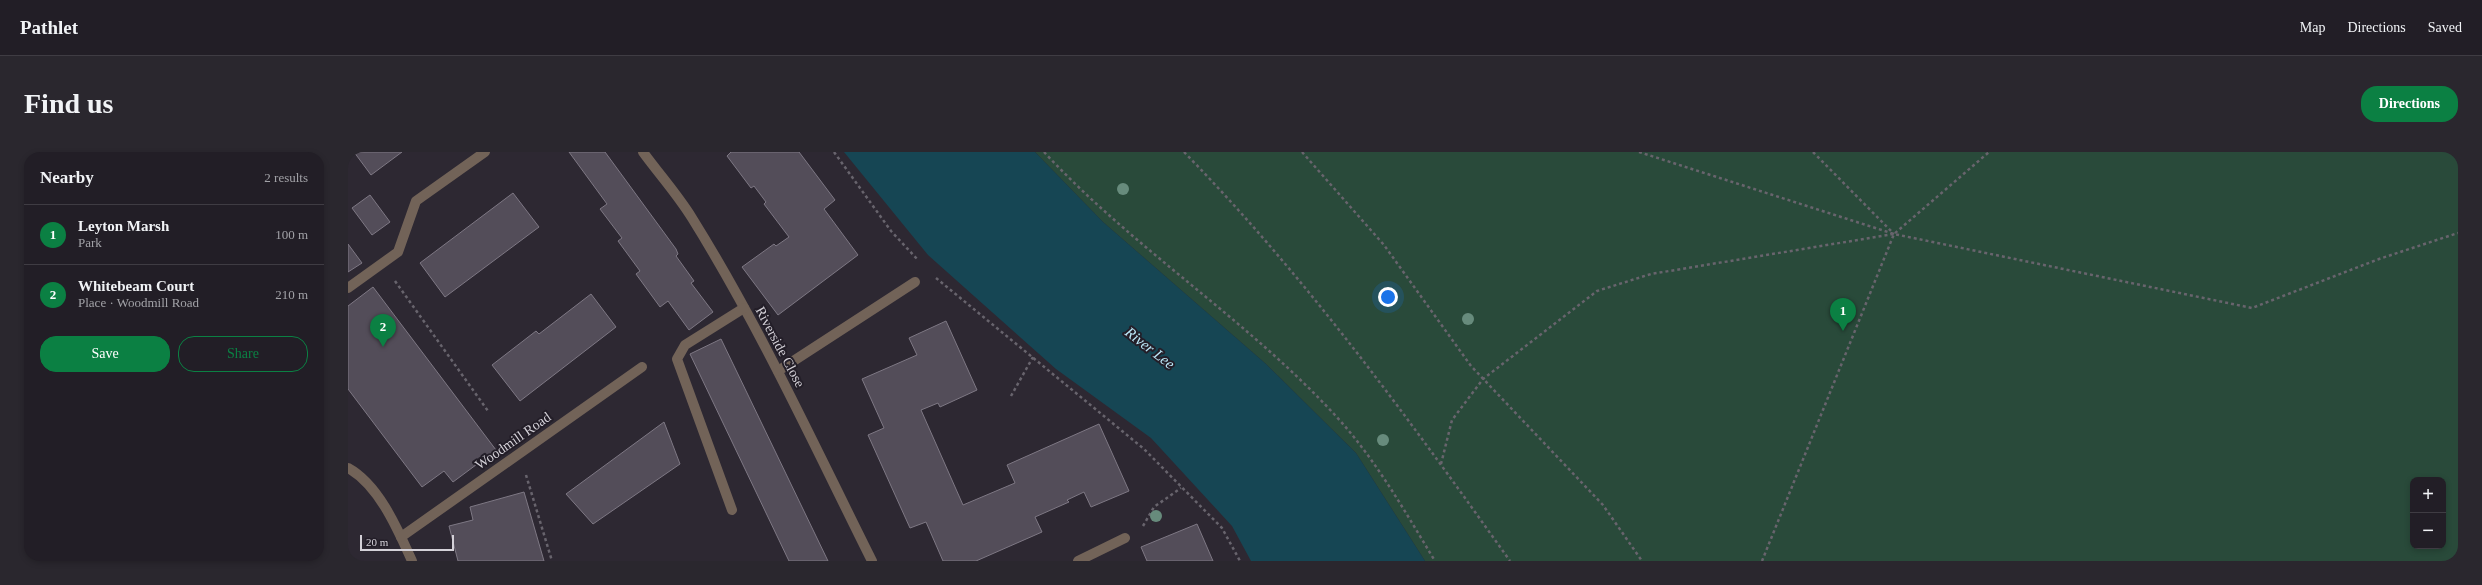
<!DOCTYPE html>
<html lang="en">
<head>
<meta charset="utf-8">
<style>
	:root { --surface:#221e26; --page:#2a272e; --text:#f1f3f6; --muted:#a2a2a7; --line:#3f3c43; --accent:#0b8043 }
	body { margin:0; font-family:Georgia,serif; background:var(--page); color:var(--text) }
	.controls { position:absolute; right:12px; bottom:12px; display:grid; overflow:hidden; border-radius:8px; box-shadow:0 2px 6px #0003 }
	.controls button { width:36px; height:36px; display:grid; place-items:center; padding:0; border:0; border-bottom:1px solid var(--line); background:var(--surface); color:var(--text); font:20px sans-serif }
	.scale { position:absolute; left:12px; bottom:10px; width:94px; box-sizing:border-box; padding-left:4px; border:2px solid #d4d1d8; border-top:0; font-size:11px; line-height:14px; white-space:nowrap; color:#d4d1d8; -webkit-text-stroke:3px #231e28; paint-order:stroke }
	.you { position:absolute; left:1040px; top:145px; width:14px; height:14px; margin:-10px; border:3px solid #fff; border-radius:50%; background:#1a73e8; box-shadow:0 0 0 6px #1a73e833 }
	.badge { display:grid; place-items:center; width:26px; height:26px; border-radius:50%; background:var(--accent); color:#fff; font-size:13px; font-weight:700 }
	.pin { position:absolute; translate:-50% -33px; filter:drop-shadow(0 1px 2px #0008) }
	.pin::after { content:''; position:absolute; top:21px; width:14px; height:12px; background:inherit; clip-path:polygon(0 0,100% 0,50% 100%) }
	.list { margin:0; padding:0; list-style:none }
	h2 { display:flex; justify-content:space-between; align-items:center; height:52px; margin:0; padding:0 16px; font-size:17px }
	h2 small { font-size:13px; font-weight:400; color:var(--muted) }
	.list li { display:grid; grid-template-columns:26px 1fr auto; gap:12px; align-items:center; box-sizing:border-box; height:60px; padding:0 16px; border-top:1px solid var(--line) }
	.list b { display:block; font-size:15px; white-space:nowrap }
	.list p { margin:0; font-size:13px; white-space:nowrap; color:var(--muted) }
	.list em { font-size:13px; font-style:normal; color:var(--muted) }
	.actions { display:flex; gap:8px; padding:12px 16px }
	.actions a { flex:1; padding:9px 0; border:1px solid var(--accent); border-radius:16px; text-align:center; font-size:14px; color:var(--accent) }
	.actions .main { background:var(--accent); color:#fff }
	.map { position:relative; flex:none; width:2110px; height:409px; overflow:hidden; border-radius:16px }
	header { display:flex; align-items:center; gap:24px; box-sizing:border-box; height:56px; padding:0 20px; background:var(--surface); border-bottom:1px solid var(--line) }
	header strong { font-size:19px }
	nav { display:flex; gap:22px; margin-inline-start:auto; font-size:14px }
	.intro { display:flex; align-items:center; justify-content:space-between; box-sizing:border-box; height:96px; padding:0 24px }
	h1 { margin:0; font-size:28px }
	.button { padding:10px 18px; border-radius:16px; background:var(--accent); color:#fff; font-size:14px; font-weight:700 }
	main { display:flex; gap:24px; padding:0 24px }
	aside { flex:1; background:var(--surface); border-radius:16px; box-shadow:0 2px 6px #0003 }
	.map>svg:first-child { display:block }
	.green { fill:#294a3a; fill-rule:evenodd }
	.water { fill:#164654 }
	.building { fill:#534d59; stroke:#7e7884 }
	.lines { fill:none; stroke-linecap:round; stroke-linejoin:round }
	.path { stroke:#68646d; stroke-width:2.5; stroke-dasharray:3 3; stroke-linecap:butt }
	.minor { stroke:#726358; stroke-width:10 }
	.tree { fill:#678b7c }
	.labels { text-anchor:middle; dominant-baseline:central; stroke-width:4; stroke-linejoin:round; paint-order:stroke }
	.street-label { font-size:14px; fill:#d4d1d8; stroke:#231e28 }
	.water-label { font-size:15px; font-style:italic; fill:#bdebfb; stroke:#231e28 }
</style>
</head>
<body>
<header>
<strong>Pathlet</strong>
<nav><a>Map</a><a>Directions</a><a>Saved</a></nav>
</header>
<div class="intro"><h1>Find us</h1><a class="button">Directions</a></div>
<main>
<aside>
<h2>Nearby<small>2 results</small></h2>
<ul class="list">
<li><span class="badge">1</span><div><b>Leyton Marsh</b><p>Park</p></div><em>100 m</em></li>
<li><span class="badge">2</span><div><b>Whitebeam Court</b><p>Place · Woodmill Road</p></div><em>210 m</em></li>
</ul>
<div class="actions"><a class="main">Save</a><a>Share</a></div>
</aside>
<div class="map">
<svg width="2110" height="409" viewBox="0 0 2110 409">
	<rect width="100%" height="100%" fill="#2d2832"/>
	<!-- green -->
	<path class="green" d="M687,0h1423v409h-1033l-69,-108 -90,-89 -163,-142zM2065,328h30v66h-30z"/>
	<!-- water -->
	<path class="water" d="M496,0h191l68,70 163,142 90,89 69,108h-174l-19,-35 -81,-88 -95,-69 -128,-114z"/>
	<!-- building -->
	<g class="building">
		<path d="M6,0h48l-31,23z"/>
		<path d="M221,0h36l71,97 2,5 -2,2 18,25 -3,2 22,29 -24,18 -21,-29 -8,6 -24,-33 4,-3 -22,-30 4,-3 -22,-29 7,-5z"/>
		<path d="M383,0h68l36,48 -11,9 34,46 -80,60 -36,-48 32,-23 2,2 13,-9 -25,-33 2,-2 -12,-16 -3,2 -24,-32z"/>
		<path d="M165,41l26,34 -94,70 -25,-34z"/>
		<path d="M22,43l20,27 -18,13 -20,-27z"/>
		<path d="M0,92l14,19 -14,9z"/>
		<path d="M25,135l123,163 -43,32 -9,-11 -22,16 -74,-98v-83z"/>
		<path d="M243,142l25,33 -96,74 -28,-36 44,-34 3,3z"/>
		<path d="M598,169l31,69 -37,17 -2,-4 -17,7 42,95 52,-22 -8,-18 92,-41 30,67 -38,16 -7,-15 -17,8 2,2 -34,15 7,15 -66,29h-33l-17,-39 -16,6 -42,-93 16,-7 -22,-49 55,-24 -8,-17z"/>
		<path d="M373,187l107,222h-39l-99,-207z"/>
		<path d="M316,270l16,42 -87,60 -27,-30z"/>
		<path d="M176,340l20,69h-86l-9,-35 24,-6 -3,-13z"/>
		<path d="M849,372l16,37h-66l-6,-14z"/>
		<path d="M0,401l6,8h-6z"/>
	</g>
	<g class="lines">
		<!-- path -->
		<g class="path">
			<path d="M486,0l57,79 27,29"/>
			<path d="M696,0c89,96 201,166 290,262 41,44 70,96 101,147"/>
			<path d="M836,0c122,125 225,267 326,409"/>
			<path d="M954,0l82,93 87,121 132,139 39,56"/>
			<path d="M1291,0l255,82 358,74 127,-49 79,-26"/>
			<path d="M1465,0l81,82"/>
			<path d="M588,126l208,171 78,79 18,33"/>
			<path d="M47,129l93,130"/>
			<path d="M663,244l22,-39"/>
			<path d="M1093,312l11,-44 31,-41 114,-88 54,-17 243,-40"/>
			<path d="M178,323l26,86"/>
			<path d="M795,374l11,-19 27,-19"/>
			<path d="M1414,409l132,-327 95,-82"/>
		</g>
		<!-- minor -->
		<g class="minor">
			<path d="M295,0c16,22 35,43 49,66 68,109 122,227 180,343"/>
			<path d="M0,136l50,-36 18,-51 69,-49"/>
			<path d="M430,219l137,-89"/>
			<path d="M0,316c31,17 50,62 64,93"/>
			<path d="M384,358l-55,-151 8,-14 59,-37"/>
			<path d="M53,385l241,-170"/>
			<path d="M730,409l47,-23"/>
		</g>
	</g>
	<!-- trees -->
	<g class="tree">
		<circle cx="775" cy="37" r="6"/>
		<circle cx="1120" cy="167" r="6"/>
		<circle cx="1035" cy="288" r="6"/>
		<circle cx="808" cy="364" r="6"/>
	</g>
	<g class="labels">
		<!-- street labels -->
		<g class="street-label">
			<text transform="translate(432 195) rotate(62)">Riverside Close</text>
			<text transform="translate(165 289) rotate(-35)">Woodmill Road</text>
		</g>
		<!-- water labels -->
		<g class="water-label">
			<text transform="translate(802 196) rotate(38)">River Lee</text>
		</g>
	</g>
</svg>
<div class="controls">
<button>+</button>
<button>−</button>
</div>
<div class="scale">20 m</div>
<div class="you"></div>
<div class="pin badge" style="left:1495px;top:179px">1</div>
<div class="pin badge" style="left:35px;top:195px">2</div>
</div>
</main>
</body>
</html>
